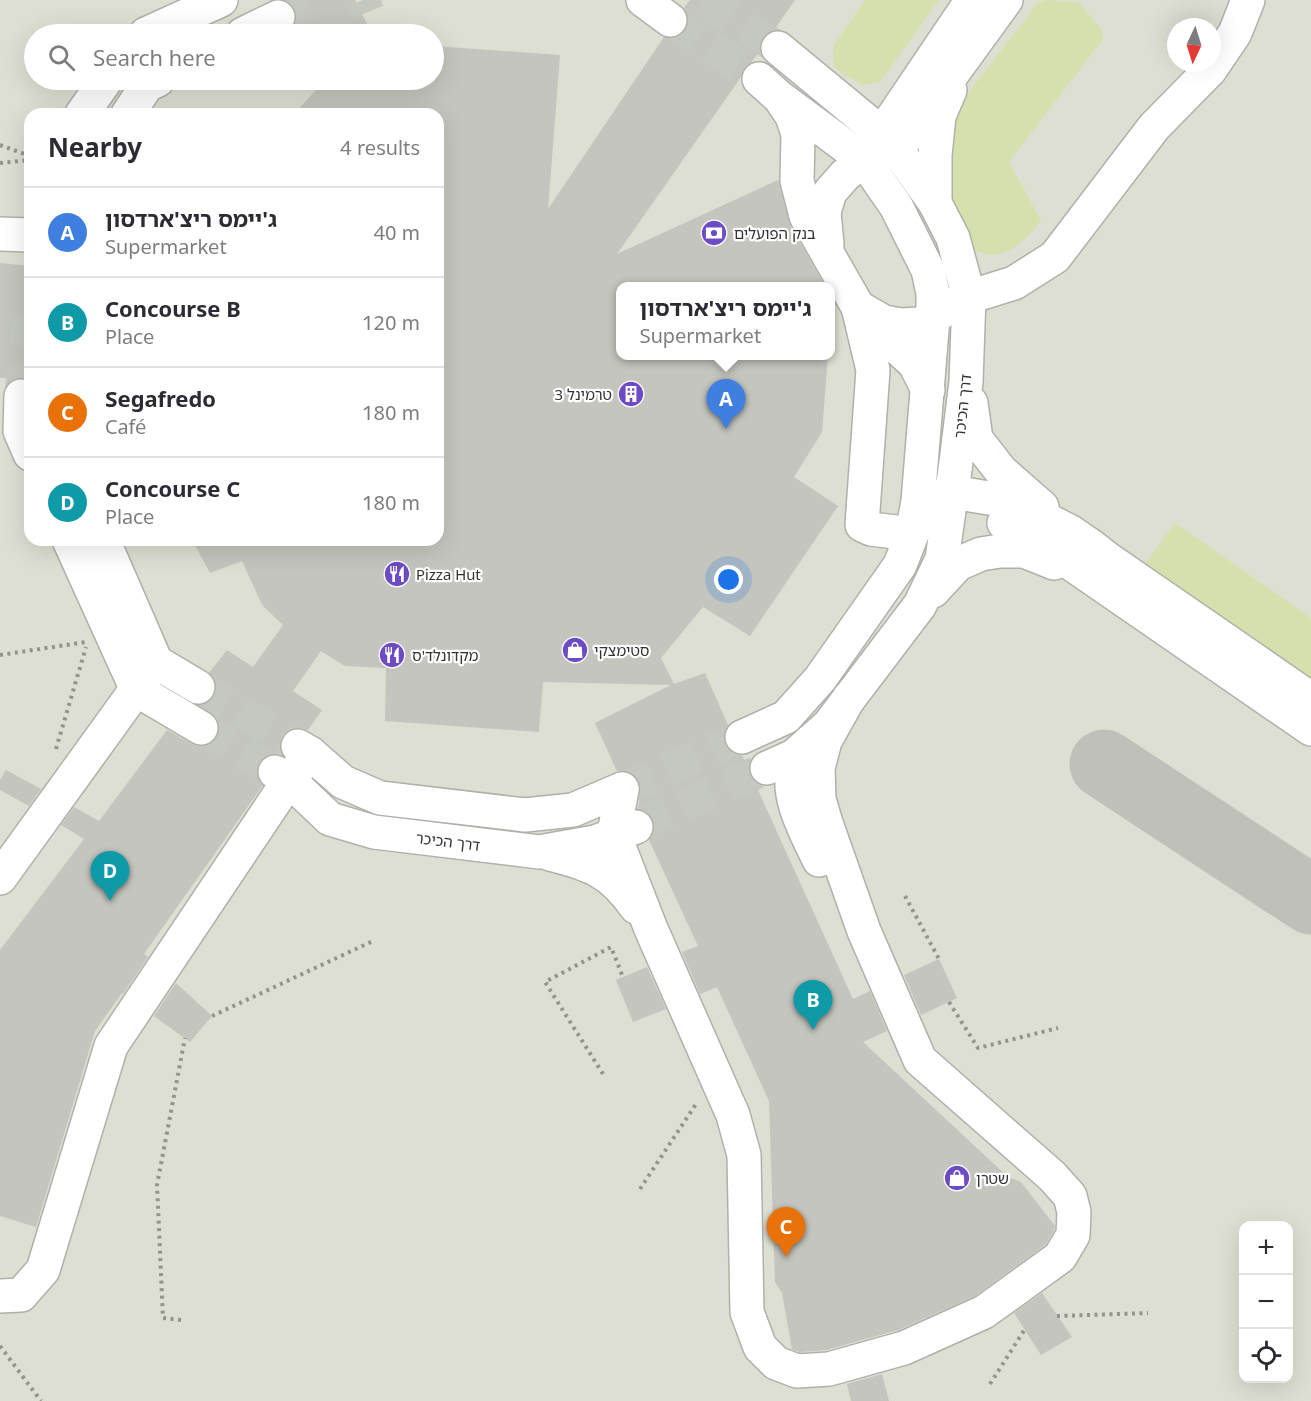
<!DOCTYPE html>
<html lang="en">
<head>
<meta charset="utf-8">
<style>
	:root { --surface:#fff; --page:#f2f2f3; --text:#2b2b33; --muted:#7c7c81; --line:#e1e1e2; --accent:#b45309 }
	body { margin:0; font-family:Georgia,"Noto Sans Hebrew",serif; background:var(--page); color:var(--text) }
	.controls { position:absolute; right:18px; bottom:18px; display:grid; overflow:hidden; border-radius:12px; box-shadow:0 6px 24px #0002 }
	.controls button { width:54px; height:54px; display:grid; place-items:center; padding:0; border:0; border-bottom:2px solid var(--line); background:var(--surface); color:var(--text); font:30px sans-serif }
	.compass { position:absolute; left:1167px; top:18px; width:54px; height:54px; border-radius:50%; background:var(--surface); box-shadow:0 6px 24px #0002; rotate:184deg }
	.you { position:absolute; left:729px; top:580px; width:21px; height:21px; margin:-15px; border:4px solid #fff; border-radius:50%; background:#1a73e8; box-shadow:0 0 0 9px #1a73e833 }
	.badge { display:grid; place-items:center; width:39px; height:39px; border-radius:50%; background:var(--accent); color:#fff; font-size:20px; font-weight:700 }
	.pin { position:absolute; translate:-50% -50px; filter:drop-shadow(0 2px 3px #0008) }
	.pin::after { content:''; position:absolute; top:32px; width:21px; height:18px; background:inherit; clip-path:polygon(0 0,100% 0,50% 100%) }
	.popup { position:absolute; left:616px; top:282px; width:219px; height:78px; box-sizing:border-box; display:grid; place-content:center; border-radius:12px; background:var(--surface); filter:drop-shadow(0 2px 4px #0005); font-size:20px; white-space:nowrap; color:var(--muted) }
	.popup b { font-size:22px; color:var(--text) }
	.popup::after { content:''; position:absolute; left:50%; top:100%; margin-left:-12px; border:12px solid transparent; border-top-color:var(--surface) }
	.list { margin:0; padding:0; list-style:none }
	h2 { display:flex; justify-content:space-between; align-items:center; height:78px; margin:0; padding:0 24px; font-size:26px }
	h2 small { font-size:20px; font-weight:400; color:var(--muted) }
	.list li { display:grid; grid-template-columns:39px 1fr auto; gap:18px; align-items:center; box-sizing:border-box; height:90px; padding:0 24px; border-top:2px solid var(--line) }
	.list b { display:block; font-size:22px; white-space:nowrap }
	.list p { margin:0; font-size:20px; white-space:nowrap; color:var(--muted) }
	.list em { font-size:20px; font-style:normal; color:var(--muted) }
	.icon { flex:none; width:33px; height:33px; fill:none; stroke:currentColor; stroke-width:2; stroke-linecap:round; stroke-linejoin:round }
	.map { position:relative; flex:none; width:1311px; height:1401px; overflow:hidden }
	.search { position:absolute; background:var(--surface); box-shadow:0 6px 24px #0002; left:24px; top:24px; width:420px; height:66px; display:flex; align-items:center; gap:15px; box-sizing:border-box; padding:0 21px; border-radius:33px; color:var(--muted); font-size:22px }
	.panel { position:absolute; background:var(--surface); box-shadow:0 6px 24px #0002; left:24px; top:108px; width:420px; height:438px; border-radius:18px }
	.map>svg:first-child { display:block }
	.built { fill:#dcdfd1; fill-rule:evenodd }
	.green { fill:#d5e0ad }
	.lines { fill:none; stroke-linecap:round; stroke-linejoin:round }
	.taxiway { stroke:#bfc0ba; stroke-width:69 }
	.building { fill:#c3c5be }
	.minor-tunnel { stroke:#c5c7c1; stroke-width:33; stroke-dasharray:33 16; stroke-linecap:butt }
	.minor-casing { stroke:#afb1aa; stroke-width:36 }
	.path { stroke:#92948f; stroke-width:4; stroke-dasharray:3 4.5; stroke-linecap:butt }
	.minor { stroke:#fff; stroke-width:33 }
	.labels { text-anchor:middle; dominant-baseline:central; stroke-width:4.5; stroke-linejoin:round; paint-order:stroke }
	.poi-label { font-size:15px; fill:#323230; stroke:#fff; text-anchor:start }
	.street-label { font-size:15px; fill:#323230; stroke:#fff }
</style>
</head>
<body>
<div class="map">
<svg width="1311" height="1401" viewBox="0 0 1311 1401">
	<rect width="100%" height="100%" fill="#eaece5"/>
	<!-- built -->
	<path class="built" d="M0,0h1311v1401h-1311zM1176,27h36v36h-36zM34,34h400v46h-400zM30,114h408v426h-408zM621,286h210v70h-210zM1244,1226h44v152h-44z"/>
	<!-- green -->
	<g class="green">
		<path d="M865,0h74l-59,82 -17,3 -19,-10 -10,-9 -1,-19z"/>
		<path d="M1047,0l31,2 23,27 2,10 -94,123 32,59c-16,20 -40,45 -68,28l-28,-63 4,-68 89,-115z"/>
		<path d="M1175,523l136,95v69l-166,-123z"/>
	</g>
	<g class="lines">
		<!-- taxiway -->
		<path class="taxiway" d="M1104,764l207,136"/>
	</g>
	<!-- building -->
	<g class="building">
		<path d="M284,0h71l17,34h-55l-4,-7 -14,7h-12l7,-7 3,-9 -2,-10z"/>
		<path d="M690,0h105l-21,30 -11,7 -3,7v6l-9,13 -6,4 -4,10 -124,177 161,-74 12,45 35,61h-204v70h207l-6,76 -28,45 44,29 -88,130 -47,-29 -42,51 13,26 31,-11 23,52 -5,10 2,10 7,8 10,2 111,244 17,-8 17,40 -24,11 145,135 13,5 34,44 -1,4 -8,14 -71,52 -77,34 -72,20 -26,2 -8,-3 -10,-56 -7,-11 -6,-181 -52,-114 -17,7 -18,-42 16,-6 -49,-106 5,-9 -1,-11 -5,-8 -10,-3 3,-18 -2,-9 -6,-8 -8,-3h-8l-22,-48 76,-38 -128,-3 -4,50 -154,-11 1,-53 -41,-2 -24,-15 -28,40 29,19 -14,20 -11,-3 -8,2 -7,7 -3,9 3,10 -8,-2 -8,3 -7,6 -3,11 3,8 4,4 -119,169 4,3 -25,37 -1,-1 -27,38 -59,196 -36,-11v-266l84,-111 -23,-14 13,-18 25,14 68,-91 25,14 9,3 10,-3 6,-7 3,-9 -2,-9 -7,-7 -11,-7 8,-2 6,-7 3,-9 -2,-9 -6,-5 18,-23 26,17 30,-42 -21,-20 -20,-44 -32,12 -18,-33h246v-426h-144l31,-34h109v-34l126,9 -12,154 116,-172h13l8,-6 4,-9 -2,-9 -3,-5z"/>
		<path d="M0,263l30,3v114l-8,-3 -22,1z"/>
		<path d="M6,770l35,19 -12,17 -29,-16v-10z"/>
		<path d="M939,959l18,39 -36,17 -17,-40z"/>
		<path d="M647,967l19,42 -33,13 -17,-42z"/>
		<path d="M176,983l36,33 -22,26 -36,-26z"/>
		<path d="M1042,1293l30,44 -31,18 -27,-42z"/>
		<path d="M882,1374l7,27h-38l-4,-17z"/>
	</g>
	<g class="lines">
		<!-- minor-tunnel -->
		<g class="minor-tunnel">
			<path d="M363,0l5,12"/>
			<path d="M703,0l75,48"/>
			<path d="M278,17l37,-17"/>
			<path d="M670,20l89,59"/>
			<path d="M21,396l9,-91"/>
			<path d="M198,687l100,59"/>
			<path d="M201,728l74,44"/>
			<path d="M622,789l120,-52"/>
			<path d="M637,826l130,-58"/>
		</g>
		<!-- minor casing -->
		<g class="minor-casing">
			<g id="minor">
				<path d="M643,0l27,20"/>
				<path d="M146,34l75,-34"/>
				<path d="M243,34l35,-17"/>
				<path d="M782,101l10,15 6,18 -1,47 9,35 52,91 7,18 7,8 28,17 15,14 13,26"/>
				<path d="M82,114l24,-34"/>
				<path d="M128,114l19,-29 11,-5"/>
				<path d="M870,151l102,-151"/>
				<path d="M935,203v-48l4,-39 11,-26"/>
				<path d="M0,234l30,1"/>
				<path d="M827,245l-3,-33 6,-20 15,-17 19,-15 33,-10 109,-150"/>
				<path d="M858,307l15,63 -11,155 9,4 41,5 15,-28 10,-9 15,-5 55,9 17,7 47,24 19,13 18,14 203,140"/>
				<path d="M858,307l26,15 17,3 19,-1 13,-6 16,-11 20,-10 45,-14 41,-26 99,-130 56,-57 25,-37 13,-33"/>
				<path d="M21,396l-1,35 10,23"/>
				<path d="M971,403l5,36 25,32 41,36"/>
				<path d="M1004,523l14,4 293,202"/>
				<path d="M69,540l68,150 64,38"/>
				<path d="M103,540l53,122 42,25"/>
				<path d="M933,591l25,-27 23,-10 19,-3h24l30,12"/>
				<path d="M742,737l44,-20 34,-38 80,-114 12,-31 6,-33 15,-183v-25l-5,-23 -32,-64 -32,-46 -85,-63 -20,-18"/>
				<path d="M810,742c-5,8 -12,16 -15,24 -12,27 13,70 24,94"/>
				<path d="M298,746l12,7 33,29 37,16 145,17 48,-5 49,-21"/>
				<path d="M767,768l27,-12 35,-31 91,-120 22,-46 13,-89 11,-88 3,-85 -16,-59 -18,-35 -38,-53 -16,-17 -103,-85"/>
				<path d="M275,772l14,8 41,39 44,13 165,20 56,-10 41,-15"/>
				<path d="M622,789l-8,45 37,95 82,186 11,40 3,157 13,35 16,16 21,8 32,-2 75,-21 80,-36 76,-55 13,-22 1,-23 -4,-16 -18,-20 -132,-116 -56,-129 -38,-108 -7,-24 -1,-31 7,-27 24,-43"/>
				<path d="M550,854c40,10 61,17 86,53"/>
				<path d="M0,878l156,-216"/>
				<path d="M0,1296l21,-1 22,-25 68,-224 178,-266 21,-27"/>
			</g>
		</g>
		<!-- path -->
		<g class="path">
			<path d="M0,145l30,11"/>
			<path d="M0,163l30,-3"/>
			<path d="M0,655l86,-13"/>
			<path d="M56,749l30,-102"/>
			<path d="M905,896l34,63"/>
			<path d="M949,1002l29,46 80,-20"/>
			<path d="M212,1016l161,-75"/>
			<path d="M603,1074l-58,-92 66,-35 12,30"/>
			<path d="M640,1189l56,-85"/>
			<path d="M1057,1316l91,-3"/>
			<path d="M181,1320l-18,-2 -6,-133 28,-147"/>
			<path d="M0,1346l41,55"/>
			<path d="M990,1384l35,-55"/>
		</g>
		<!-- minor -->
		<use href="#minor" class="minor"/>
	</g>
	<!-- icons -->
	<defs>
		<g id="bank-disc" transform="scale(1.35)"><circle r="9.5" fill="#6d4bc4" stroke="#fff"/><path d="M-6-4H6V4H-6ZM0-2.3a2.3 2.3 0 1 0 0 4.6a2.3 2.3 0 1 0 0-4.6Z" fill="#fff"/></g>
		<g id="building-disc" transform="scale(1.35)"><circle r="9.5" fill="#6d4bc4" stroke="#fff"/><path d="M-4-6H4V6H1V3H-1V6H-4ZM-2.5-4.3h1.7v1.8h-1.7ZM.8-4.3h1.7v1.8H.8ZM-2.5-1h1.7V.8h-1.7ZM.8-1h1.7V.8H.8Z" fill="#fff"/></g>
		<g id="restaurant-disc" transform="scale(1.35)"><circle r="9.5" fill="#6d4bc4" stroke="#fff"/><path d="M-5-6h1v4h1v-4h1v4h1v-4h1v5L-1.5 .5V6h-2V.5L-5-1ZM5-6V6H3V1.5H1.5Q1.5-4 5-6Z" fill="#fff"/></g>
		<g id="shop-disc" transform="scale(1.35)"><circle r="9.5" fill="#6d4bc4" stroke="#fff"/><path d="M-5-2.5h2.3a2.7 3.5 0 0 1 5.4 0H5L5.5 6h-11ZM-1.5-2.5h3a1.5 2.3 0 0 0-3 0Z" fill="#fff"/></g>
	</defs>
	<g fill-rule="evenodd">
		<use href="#bank-disc" x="714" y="233"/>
		<use href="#building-disc" x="631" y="394"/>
		<use href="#restaurant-disc" x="397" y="574"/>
		<use href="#shop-disc" x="575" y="650"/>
		<use href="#restaurant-disc" x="392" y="655"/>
		<use href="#shop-disc" x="957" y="1178"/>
	</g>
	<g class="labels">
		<!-- poi labels -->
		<g class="poi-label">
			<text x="734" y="233">בנק הפועלים</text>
			<text x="612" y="394" text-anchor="end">טרמינל 3</text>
			<text x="416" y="574">Pizza Hut</text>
			<text x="594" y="650">סטימצקי</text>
			<text x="412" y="655">מקדונלד'ס</text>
			<text x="976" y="1178">שטרן</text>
		</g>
		<!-- street labels -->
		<g class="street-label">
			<text transform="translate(962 406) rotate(-84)">דרך הכיכר</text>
			<text transform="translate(448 841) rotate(7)">דרך הכיכר</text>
		</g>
	</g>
</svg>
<div class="controls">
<button>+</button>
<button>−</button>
<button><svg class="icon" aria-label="locate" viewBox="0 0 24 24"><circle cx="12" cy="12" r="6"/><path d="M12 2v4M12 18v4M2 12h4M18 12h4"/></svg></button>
</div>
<svg class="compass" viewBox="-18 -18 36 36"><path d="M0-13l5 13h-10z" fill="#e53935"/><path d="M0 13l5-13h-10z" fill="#7c7c81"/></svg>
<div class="you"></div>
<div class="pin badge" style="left:726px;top:429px;background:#3f7fe0">A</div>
<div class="popup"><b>ג'יימס ריצ'ארדסון</b>Supermarket</div>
<div class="pin badge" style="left:813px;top:1030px;background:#0f9aa8">B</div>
<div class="pin badge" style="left:786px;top:1257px;background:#e8710a">C</div>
<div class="pin badge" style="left:110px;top:901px;background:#0f9aa8">D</div>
<div class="search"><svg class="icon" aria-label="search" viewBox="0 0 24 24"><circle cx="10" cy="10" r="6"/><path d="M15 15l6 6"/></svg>Search here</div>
<section class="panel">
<h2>Nearby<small>4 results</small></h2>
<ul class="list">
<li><span class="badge" style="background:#3f7fe0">A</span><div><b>ג'יימס ריצ'ארדסון</b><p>Supermarket</p></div><em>40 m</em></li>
<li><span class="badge" style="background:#0f9aa8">B</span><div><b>Concourse B</b><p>Place</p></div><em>120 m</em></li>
<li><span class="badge" style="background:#e8710a">C</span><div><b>Segafredo</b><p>Café</p></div><em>180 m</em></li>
<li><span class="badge" style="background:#0f9aa8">D</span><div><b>Concourse C</b><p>Place</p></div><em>180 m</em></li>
</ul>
</section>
</div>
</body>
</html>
